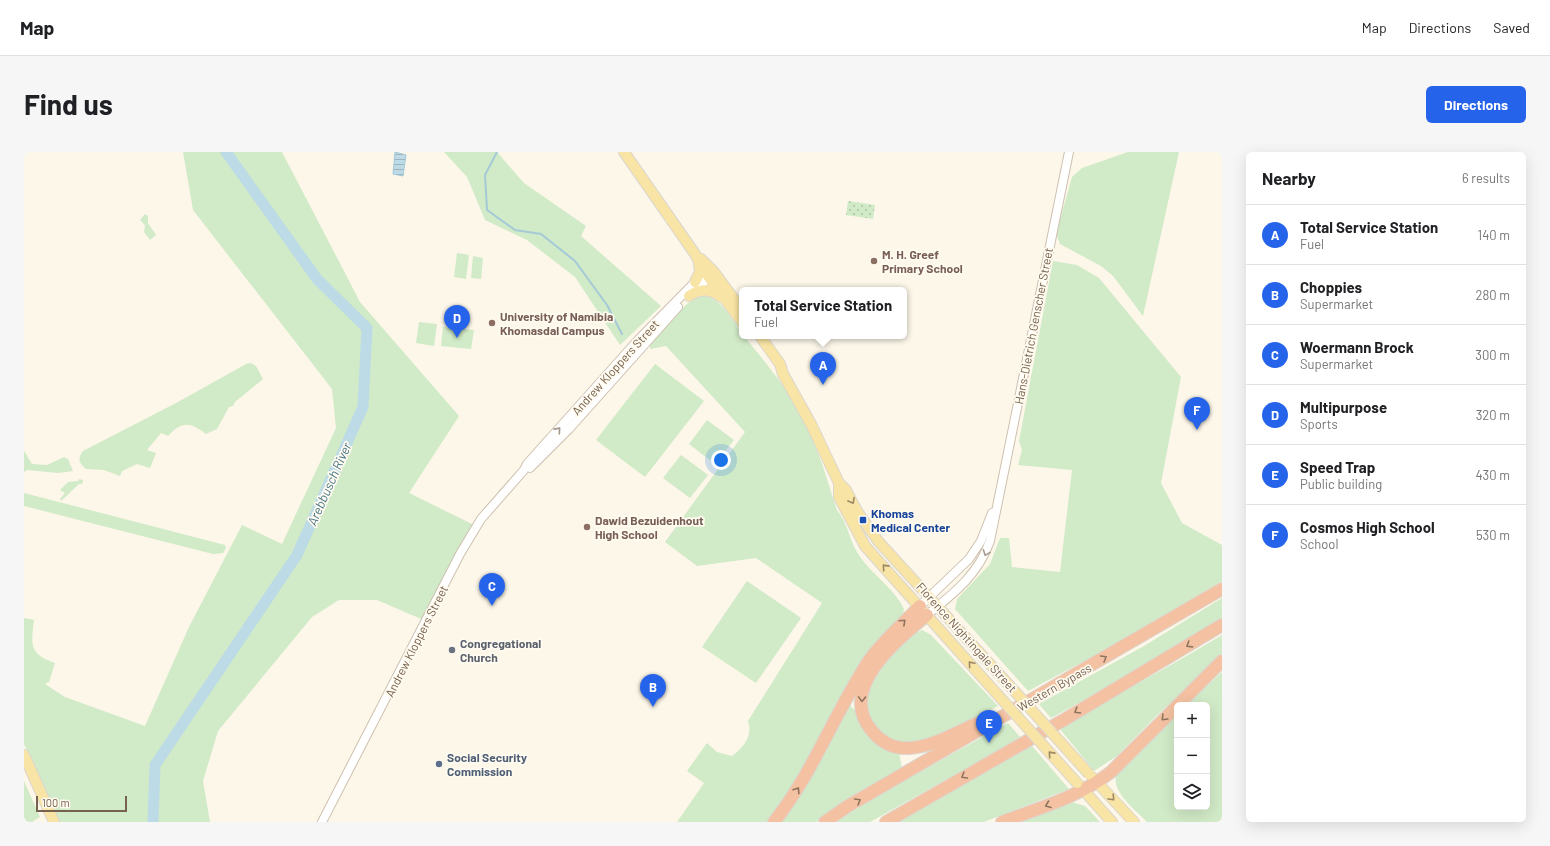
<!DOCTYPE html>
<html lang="en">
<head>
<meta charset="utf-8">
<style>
	:root { --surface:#fff; --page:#f6f6f6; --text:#202124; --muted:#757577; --line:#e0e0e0; --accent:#2563eb }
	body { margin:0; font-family:Barlow,sans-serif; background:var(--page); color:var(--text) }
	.controls { position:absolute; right:12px; bottom:12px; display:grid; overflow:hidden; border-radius:6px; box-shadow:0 4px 16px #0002 }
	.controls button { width:36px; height:36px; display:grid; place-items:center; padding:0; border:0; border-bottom:1px solid var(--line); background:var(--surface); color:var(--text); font:20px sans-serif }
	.scale { position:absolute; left:12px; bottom:10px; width:91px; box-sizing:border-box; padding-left:4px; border:2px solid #76614d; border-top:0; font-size:11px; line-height:14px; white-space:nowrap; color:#76614d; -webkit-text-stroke:3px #fffbf0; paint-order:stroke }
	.you { position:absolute; left:697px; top:308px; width:14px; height:14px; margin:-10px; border:3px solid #fff; border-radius:50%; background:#1a73e8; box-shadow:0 0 0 6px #1a73e833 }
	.badge { display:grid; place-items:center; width:26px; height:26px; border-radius:50%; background:var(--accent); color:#fff; font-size:13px; font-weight:700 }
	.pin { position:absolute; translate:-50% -33px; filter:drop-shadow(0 1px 2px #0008) }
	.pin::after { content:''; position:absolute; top:21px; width:14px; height:12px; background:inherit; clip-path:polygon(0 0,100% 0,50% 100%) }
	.popup { position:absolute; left:715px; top:135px; width:168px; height:52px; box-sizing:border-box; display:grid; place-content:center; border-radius:6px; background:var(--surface); filter:drop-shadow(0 1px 3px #0005); font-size:13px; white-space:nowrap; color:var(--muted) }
	.popup b { font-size:15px; color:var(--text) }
	.popup::after { content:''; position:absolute; left:50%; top:100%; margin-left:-8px; border:8px solid transparent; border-top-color:var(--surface) }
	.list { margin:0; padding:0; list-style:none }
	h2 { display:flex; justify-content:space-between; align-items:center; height:52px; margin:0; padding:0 16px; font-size:17px }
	h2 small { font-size:13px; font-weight:400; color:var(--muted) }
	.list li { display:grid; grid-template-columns:26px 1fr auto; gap:12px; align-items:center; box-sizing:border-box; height:60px; padding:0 16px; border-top:1px solid var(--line) }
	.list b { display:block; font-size:15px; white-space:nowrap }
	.list p { margin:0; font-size:13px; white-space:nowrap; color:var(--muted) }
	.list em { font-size:13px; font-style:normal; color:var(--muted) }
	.icon { flex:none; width:22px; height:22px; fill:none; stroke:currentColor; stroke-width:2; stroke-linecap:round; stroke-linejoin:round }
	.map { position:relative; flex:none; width:1198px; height:670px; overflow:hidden; border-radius:6px }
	header { display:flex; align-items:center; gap:24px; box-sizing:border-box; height:56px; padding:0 20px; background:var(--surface); border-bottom:1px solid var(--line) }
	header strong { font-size:19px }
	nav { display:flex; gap:22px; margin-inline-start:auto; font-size:14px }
	.intro { display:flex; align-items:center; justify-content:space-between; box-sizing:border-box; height:96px; padding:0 24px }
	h1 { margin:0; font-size:28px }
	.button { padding:10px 18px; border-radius:6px; background:var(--accent); color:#fff; font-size:14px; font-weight:700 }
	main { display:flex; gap:24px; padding:0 24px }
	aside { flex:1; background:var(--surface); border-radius:6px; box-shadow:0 4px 16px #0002 }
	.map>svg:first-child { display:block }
	.green { fill:#d1eac7 }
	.park { fill:url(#park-dots) }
	.water { fill:url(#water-rules); stroke:#a4c9d7 }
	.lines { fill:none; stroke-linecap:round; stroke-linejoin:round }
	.stream { stroke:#a4c9d7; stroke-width:2 }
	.river { stroke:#bddbe6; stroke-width:11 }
	.minor-casing { stroke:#cec0af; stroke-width:10 }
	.major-casing { stroke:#dbd6d1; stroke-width:12 }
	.highway-casing { stroke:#dbd6d1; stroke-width:14 }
	.minor { stroke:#fff; stroke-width:8 }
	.major { stroke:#f8e4a4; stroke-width:10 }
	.highway { stroke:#f4c2a2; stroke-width:12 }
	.major-bridge-casing { stroke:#dbd6d1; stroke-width:12; stroke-linecap:butt }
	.major-bridge { stroke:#f8e4a4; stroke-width:10 }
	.oneway { stroke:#a6988b }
	.oneway2 { stroke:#9d8867 }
	.oneway3 { stroke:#8f745e }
	.education-dot { fill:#8d6e63; stroke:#fffbf0; stroke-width:1.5 }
	.transit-dot { fill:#1a4fb4; stroke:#fffbf0; stroke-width:1.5 }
	.worship-dot { fill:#6b7280; stroke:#fffbf0; stroke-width:1.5 }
	.service-dot { fill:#5c6f8a; stroke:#fffbf0; stroke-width:1.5 }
	.labels { text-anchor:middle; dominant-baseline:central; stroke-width:3.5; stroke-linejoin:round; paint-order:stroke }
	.education-label { font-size:12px; font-weight:bold; fill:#785e54; stroke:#fffbf0; text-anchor:start }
	.street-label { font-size:12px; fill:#76614d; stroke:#fffbf0 }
	.transit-label { font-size:12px; font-weight:bold; fill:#164399; stroke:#fffbf0; text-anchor:start }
	.worship-label { font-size:12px; font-weight:bold; fill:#5b616d; stroke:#fffbf0; text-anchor:start }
	.service-label { font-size:12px; font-weight:bold; fill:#4e5e75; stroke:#fffbf0; text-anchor:start }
	.water-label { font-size:13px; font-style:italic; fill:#477589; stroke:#fffbf0 }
</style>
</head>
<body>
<header>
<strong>Map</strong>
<nav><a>Map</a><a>Directions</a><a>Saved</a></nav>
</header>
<div class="intro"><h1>Find us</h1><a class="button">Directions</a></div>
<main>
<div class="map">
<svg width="1198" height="670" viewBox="0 0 1198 670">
	<defs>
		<pattern id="park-dots" width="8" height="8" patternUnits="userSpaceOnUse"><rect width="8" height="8" fill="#d1eac7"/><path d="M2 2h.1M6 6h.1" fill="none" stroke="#aec1a4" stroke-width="1.8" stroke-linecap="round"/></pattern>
		<pattern id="water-rules" width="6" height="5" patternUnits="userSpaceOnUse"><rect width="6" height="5" fill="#bddbe6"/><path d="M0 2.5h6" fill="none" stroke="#9eb5bd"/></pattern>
	</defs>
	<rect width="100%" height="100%" fill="#fcf7e9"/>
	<!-- green -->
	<g class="green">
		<path d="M159,0h99l78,150 99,114 -50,77 67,33 -50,95 -49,-21h-38l-27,17 -94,114 -15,50 7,41h-151l-35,-78v-126l10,2c-3,25 -5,34 21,43l-6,19 -4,2 20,13 80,29 44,-99 53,-102 40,19 54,-116 -4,-39 -139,-179z"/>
		<path d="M420,0h53l27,31 62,43 -5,10 80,70 -41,39 -45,-68 -48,-37 -42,-20 -18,-43z"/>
		<path d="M1104,0h51l-36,164 -30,-40 -12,-10 -41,-22 -4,-10 16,-57 10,-9z"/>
		<path d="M121,62l3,2v7l8,12 -6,5 -6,-8 1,-7 -5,-5z"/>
		<path d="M433,101l12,2 -3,24 -12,-2z"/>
		<path d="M449,104l10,2 -2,21 -10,-1z"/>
		<path d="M1029,109l24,4 22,13 82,99 -20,106 21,40 40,22v36l-106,63 -88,47 -73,-82 2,-10 33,-35 10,-26h9l3,29 48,5 12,-102 -54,-5 4,-15 -3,-9z"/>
		<path d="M677,143c20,2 30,23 41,38v3h2c20,25 41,49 56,77 17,29 26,64 37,97 10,12 12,28 20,42 12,21 36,34 47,57l-2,9 -17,15 -21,24 -12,19 -52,99 -32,47h-91l27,-39 -17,-12 20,-28 10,9 15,4c12,-9 21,-20 16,-35l74,-118 -66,-45 -59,8 -32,-24 80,-110 -79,-86 -16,3c0,-2 0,-6 2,-9 6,-11 38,-41 49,-45z"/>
		<path d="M395,170l18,2 -3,22 -18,-3z"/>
		<path d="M419,175l31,3 -3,19 -30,-3z"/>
		<path d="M227,211l5,3 7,13 -28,23 -2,4 -4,1 -12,22 -11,5c-16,-12 -24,-13 -38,2l-7,-3 -14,17 9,3 -6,15 -13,-4 -15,7 -2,5 -16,-6 -18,-1c-7,-6 -9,-10 -3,-18l95,-49 68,-38z"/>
		<path d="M631,212l49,37 -59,76 -49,-37z"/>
		<path d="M683,268l27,20 -19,24 -26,-20z"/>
		<path d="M0,299l8,13 15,1 17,-8 4,2 5,12 -15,2 -31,-3 -3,2z"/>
		<path d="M657,303l27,20 -18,23 -27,-20z"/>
		<path d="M55,327l4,1 -1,4h-3l-18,17 -1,-2 5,-6 -5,-3 8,-8 10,-1z"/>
		<path d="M0,341l201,52 1,3 -3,5 -10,1 -189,-48z"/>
		<path d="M723,429l54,37 -45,65 -54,-36z"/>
		<path d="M1198,446v23l-61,37 -110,60 -12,-14 105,-58z"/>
		<path d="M898,478l9,5 67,71 -57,29 -23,6 -13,3 -21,-8 -15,-18 -3,-11 2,-16 18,-30 29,-28z"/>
		<path d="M1198,483v20l-65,60 -40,41 -23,15 -34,-42c53,-34 109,-61 162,-94z"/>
		<path d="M1198,520v150h-75c-10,-11 -35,-29 -31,-46l61,-63v94h30v-102h-21z"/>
		<path d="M825,553l6,5 12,23 32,20 3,15 -38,21 -48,33h-37z"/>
		<path d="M984,571l13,15 -151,84h-33l37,-25z"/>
		<path d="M1008,594l37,43 -85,33h-89z"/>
		<path d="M0,629l16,36 -8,5h-8z"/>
		<path d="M1047,650l14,4 15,16h-86l49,-19z"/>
	</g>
	<!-- park -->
	<path class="park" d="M824,49l27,4 -2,14 -27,-4z"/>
	<!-- water -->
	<path class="water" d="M371,0l11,3 -3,21 -10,-2z"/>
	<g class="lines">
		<!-- stream -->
		<path class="stream" d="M473,0l-12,23 2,35 28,20 26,4 34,27 32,44 15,29"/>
		<!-- river -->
		<path class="river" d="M129,670l2,-57 142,-210 66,-148 4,-79 -50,-49 -91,-127"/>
		<!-- minor casing -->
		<g class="minor-casing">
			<g id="minor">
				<path d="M668,141l21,-19"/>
				<path d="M506,316l39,-39 109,-122"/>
				<path d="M896,454l49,-47 12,-18 11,-28"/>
				<path d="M903,463c27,-22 51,-40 63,-74l79,-389"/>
				<path d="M298,670l138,-268 21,-35 43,-49 3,-6 111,-124 61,-62"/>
			</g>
		</g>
		<!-- major casing -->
		<g class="major-casing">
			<g id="major">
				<path d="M600,0l71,102 10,18 37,50"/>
				<path d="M677,107l13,13 28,38"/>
				<path d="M671,130l5,-10 -1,-9"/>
				<path d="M665,144c11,-8 22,-7 32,1"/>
				<path d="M736,184l20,28 3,10 28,50 28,59 7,7 11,21 21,30 131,144"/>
				<path d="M815,331v14l26,49 132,148"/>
				<path d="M0,603l30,67"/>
				<path d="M1068,625l42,45"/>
				<path d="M1055,633l33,37"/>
			</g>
		</g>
		<!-- highway casing -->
		<g class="highway-casing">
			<g id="highway">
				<path d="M903,463c-30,25 -91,74 -55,116 10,12 22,18 37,17 24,-1 48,-16 69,-25"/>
				<path d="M750,670c39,-49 60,-108 94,-160 14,-21 34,-37 52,-56"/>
				<path d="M801,670l23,-16 374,-217"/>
				<path d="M862,670l181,-104 155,-93"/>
				<path d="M978,670c37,-14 77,-25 109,-50l111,-111"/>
			</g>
		</g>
		<!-- minor -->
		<use href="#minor" class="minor"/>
		<!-- major -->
		<use href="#major" class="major"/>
		<!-- highway -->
		<use href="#highway" class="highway"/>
		<!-- major-bridge casing -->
		<g class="major-bridge-casing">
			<g id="major-bridge">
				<path d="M985,533l80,89"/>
				<path d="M973,542l80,89"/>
			</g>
		</g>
		<!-- major-bridge -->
		<use href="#major-bridge" class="major-bridge"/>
	</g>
	<!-- one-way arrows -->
	<defs><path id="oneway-chevron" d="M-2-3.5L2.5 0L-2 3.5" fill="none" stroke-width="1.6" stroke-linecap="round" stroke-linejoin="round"/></defs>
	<g class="oneway">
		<use href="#oneway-chevron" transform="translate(534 278) rotate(-48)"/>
		<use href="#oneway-chevron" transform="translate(962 401) rotate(111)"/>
	</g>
	<g class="oneway2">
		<use href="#oneway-chevron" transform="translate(828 349) rotate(61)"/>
		<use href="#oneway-chevron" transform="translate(861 415) rotate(-132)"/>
		<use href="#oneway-chevron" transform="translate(947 512) rotate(-131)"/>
		<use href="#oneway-chevron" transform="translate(1027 602) rotate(-132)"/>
		<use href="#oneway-chevron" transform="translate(1088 646) rotate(47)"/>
	</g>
	<g class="oneway3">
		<use href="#oneway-chevron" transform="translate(879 470) rotate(-43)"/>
		<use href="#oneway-chevron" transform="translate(1165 493) rotate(148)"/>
		<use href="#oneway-chevron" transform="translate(1080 506) rotate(-30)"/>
		<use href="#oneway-chevron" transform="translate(838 547) rotate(92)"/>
		<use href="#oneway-chevron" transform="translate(1053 559) rotate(149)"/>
		<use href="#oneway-chevron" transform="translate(1140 566) rotate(135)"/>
		<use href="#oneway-chevron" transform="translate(940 624) rotate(150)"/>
		<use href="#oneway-chevron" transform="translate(773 638) rotate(-57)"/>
		<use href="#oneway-chevron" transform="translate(834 649) rotate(-30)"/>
		<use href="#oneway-chevron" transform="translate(1024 653) rotate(159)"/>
	</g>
	<!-- markers -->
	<g class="education-dot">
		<circle cx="850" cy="109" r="4"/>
		<circle cx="468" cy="171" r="4"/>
		<circle cx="563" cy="375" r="4"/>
	</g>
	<rect class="transit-dot" x="835" y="364" width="8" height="8" rx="2"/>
	<circle class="worship-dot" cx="428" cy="498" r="4"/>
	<circle class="service-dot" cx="415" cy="612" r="4"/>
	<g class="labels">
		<!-- education labels -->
		<g class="education-label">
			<text x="858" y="102">M. H. Greef<tspan x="858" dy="14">Primary School</tspan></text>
			<text x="476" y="164">University of Namibia<tspan x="476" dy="14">Khomasdal Campus</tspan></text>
			<text x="571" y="368">Dawid Bezuidenhout<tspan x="571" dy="14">High School</tspan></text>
		</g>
		<!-- street labels -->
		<g class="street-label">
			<text transform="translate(1009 174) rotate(-79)">Hans-Dietrich Genscher Street</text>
			<text transform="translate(591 215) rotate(-48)">Andrew Kloppers Street</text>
			<text transform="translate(943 485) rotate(48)">Florence Nightingale Street</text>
			<text transform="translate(392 489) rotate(-63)">Andrew Kloppers Street</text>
			<text transform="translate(1030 535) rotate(-30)">Western Bypass</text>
		</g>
		<!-- transit labels -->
		<g class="transit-label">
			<text x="847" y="361">Khomas<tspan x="847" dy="14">Medical Center</tspan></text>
		</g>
		<!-- worship labels -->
		<g class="worship-label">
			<text x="436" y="491">Congregational<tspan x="436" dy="14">Church</tspan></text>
		</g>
		<!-- service labels -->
		<g class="service-label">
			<text x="423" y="605">Social Security<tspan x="423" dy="14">Commission</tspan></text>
		</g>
		<!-- water labels -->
		<g class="water-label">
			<text transform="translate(305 332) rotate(-66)">Arebbusch River</text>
		</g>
	</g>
</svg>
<div class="controls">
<button>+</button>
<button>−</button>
<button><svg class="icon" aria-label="layers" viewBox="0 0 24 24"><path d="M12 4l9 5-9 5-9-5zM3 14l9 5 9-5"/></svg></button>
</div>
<div class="scale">100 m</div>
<div class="you"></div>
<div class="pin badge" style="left:799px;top:233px">A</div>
<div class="popup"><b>Total Service Station</b>Fuel</div>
<div class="pin badge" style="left:629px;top:555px">B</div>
<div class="pin badge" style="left:468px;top:454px">C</div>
<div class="pin badge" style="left:433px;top:186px">D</div>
<div class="pin badge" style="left:965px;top:591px">E</div>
<div class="pin badge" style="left:1173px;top:278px">F</div>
</div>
<aside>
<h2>Nearby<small>6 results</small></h2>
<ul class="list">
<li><span class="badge">A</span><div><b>Total Service Station</b><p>Fuel</p></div><em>140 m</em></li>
<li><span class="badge">B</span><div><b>Choppies</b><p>Supermarket</p></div><em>280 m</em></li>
<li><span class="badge">C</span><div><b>Woermann Brock</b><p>Supermarket</p></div><em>300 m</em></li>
<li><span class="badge">D</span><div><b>Multipurpose</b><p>Sports</p></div><em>320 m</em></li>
<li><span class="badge">E</span><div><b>Speed Trap</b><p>Public building</p></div><em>430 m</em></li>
<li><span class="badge">F</span><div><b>Cosmos High School</b><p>School</p></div><em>530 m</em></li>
</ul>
</aside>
</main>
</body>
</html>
